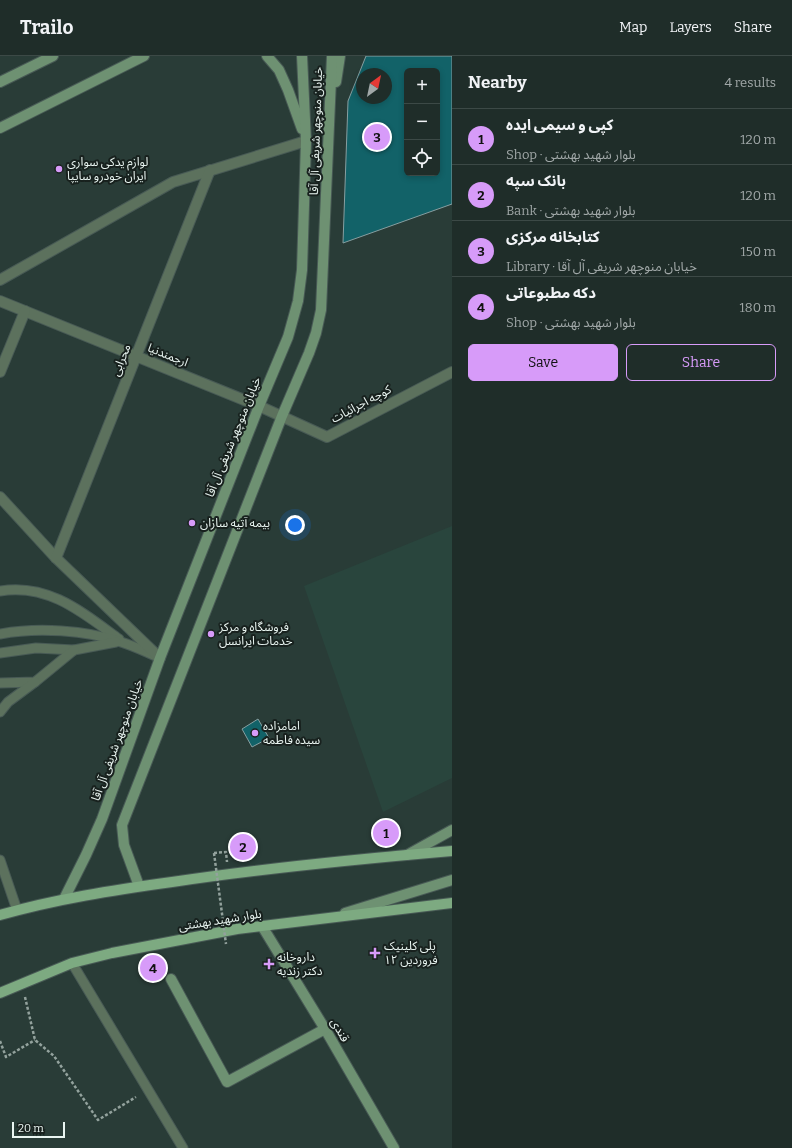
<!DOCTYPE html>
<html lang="en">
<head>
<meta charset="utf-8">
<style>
	:root { --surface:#1f2d29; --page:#2c3935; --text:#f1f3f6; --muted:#a1a8a8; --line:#3c4946; --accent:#d79bf9 }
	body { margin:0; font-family:Bitter,"Noto Sans Arabic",serif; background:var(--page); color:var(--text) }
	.controls { position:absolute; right:12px; top:12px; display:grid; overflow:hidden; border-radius:6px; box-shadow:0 2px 6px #0003 }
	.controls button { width:36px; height:36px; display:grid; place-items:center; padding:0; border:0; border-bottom:1px solid var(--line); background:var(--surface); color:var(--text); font:20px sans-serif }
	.compass { position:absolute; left:356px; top:12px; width:36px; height:36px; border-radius:50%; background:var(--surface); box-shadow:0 2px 6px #0003; rotate:33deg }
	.scale { position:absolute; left:12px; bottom:10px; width:53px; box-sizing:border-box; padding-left:4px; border:2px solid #e9f5f1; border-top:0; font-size:11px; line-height:14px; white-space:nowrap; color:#e9f5f1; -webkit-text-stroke:3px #18211e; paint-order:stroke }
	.you { position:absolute; left:295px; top:469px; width:14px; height:14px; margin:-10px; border:3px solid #fff; border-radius:50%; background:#1a73e8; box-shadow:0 0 0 6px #1a73e833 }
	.badge { display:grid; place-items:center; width:26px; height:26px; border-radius:50%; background:var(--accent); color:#111; font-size:13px; font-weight:700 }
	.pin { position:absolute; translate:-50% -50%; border:2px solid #fff; box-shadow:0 1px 4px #0006 }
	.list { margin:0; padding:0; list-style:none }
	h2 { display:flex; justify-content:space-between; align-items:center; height:52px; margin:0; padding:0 16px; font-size:17px }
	h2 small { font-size:13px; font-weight:400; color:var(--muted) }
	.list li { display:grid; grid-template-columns:26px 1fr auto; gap:12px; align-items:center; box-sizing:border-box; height:56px; padding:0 16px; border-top:1px solid var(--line) }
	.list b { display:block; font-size:15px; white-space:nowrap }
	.list p { margin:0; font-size:13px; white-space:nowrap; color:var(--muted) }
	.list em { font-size:13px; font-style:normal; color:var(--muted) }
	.actions { display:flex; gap:8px; padding:12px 16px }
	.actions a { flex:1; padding:9px 0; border:1px solid var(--accent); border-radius:6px; text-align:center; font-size:14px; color:var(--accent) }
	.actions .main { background:var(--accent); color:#111 }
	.icon { flex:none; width:22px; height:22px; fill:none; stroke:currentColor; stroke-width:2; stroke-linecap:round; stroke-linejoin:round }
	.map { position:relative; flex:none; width:452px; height:1092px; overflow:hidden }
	header { display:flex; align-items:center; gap:24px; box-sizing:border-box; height:56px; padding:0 20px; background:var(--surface); border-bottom:1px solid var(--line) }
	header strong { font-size:19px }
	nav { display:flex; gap:22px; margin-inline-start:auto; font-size:14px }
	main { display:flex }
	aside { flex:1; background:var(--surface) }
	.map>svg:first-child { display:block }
	.built { fill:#29453d }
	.building { fill:#126268; stroke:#879fa1; fill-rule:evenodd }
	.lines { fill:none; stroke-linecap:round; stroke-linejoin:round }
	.lane-casing { stroke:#485a55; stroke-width:11 }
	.street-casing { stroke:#485a55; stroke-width:12 }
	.secondary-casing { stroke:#485a55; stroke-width:12 }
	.primary-casing { stroke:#485a55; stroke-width:12 }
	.path { stroke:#93a29d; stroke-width:2.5; stroke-dasharray:3 2; stroke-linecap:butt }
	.lane { stroke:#5c715d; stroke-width:9 }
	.street { stroke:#5c715d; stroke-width:10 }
	.secondary { stroke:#6e9172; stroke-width:10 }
	.primary { stroke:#7daa81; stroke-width:10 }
	.path-bridge { stroke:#93a29d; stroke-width:2.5; stroke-dasharray:3 2; stroke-linecap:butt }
	.poi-dot { fill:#d79bf9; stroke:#18211e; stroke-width:1.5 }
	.labels { text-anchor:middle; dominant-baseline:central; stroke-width:4; stroke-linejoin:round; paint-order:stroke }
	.street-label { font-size:12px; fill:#e9f5f1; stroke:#18211e }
	.poi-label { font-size:12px; fill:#e9f5f1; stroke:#18211e; text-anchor:start }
</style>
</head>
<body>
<header>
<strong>Trailo</strong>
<nav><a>Map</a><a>Layers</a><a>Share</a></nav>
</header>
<main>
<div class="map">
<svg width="452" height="1092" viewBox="0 0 452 1092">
	<rect width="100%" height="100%" fill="#293c37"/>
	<!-- built -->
	<path class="built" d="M452,470v252l-69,34 -79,-226z"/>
	<!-- building -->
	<g class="building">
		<path d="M366,0h86v148l-109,39 5,-142zM407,15h30v102h-30zM362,18h24v24h-24z"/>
		<path d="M258,663l11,19 -17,9 -10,-18z"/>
	</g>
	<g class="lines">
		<!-- lane casing -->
		<g class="lane-casing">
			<g id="lane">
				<path d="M0,535c48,-8 82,21 119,48"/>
				<path d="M0,578c37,-7 86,-4 121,8 13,4 25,10 37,15"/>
				<path d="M0,597l36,-5 38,2 42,-8"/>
				<path d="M0,627l35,-1 39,-32"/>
				<path d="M0,656l8,-10 27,-20"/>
				<path d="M0,804l17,50"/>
				<path d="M72,907l111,185"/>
			</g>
		</g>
		<!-- street casing -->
		<g class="street-casing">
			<g id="street">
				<path d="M0,224l173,-98 133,-41"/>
				<path d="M0,245l259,105 68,31 125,-65"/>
				<path d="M0,316l25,-61"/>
				<path d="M0,441l56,61 104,100"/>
				<path d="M56,502l154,-388"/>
			</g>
		</g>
		<!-- secondary casing -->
		<g class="secondary-casing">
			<g id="secondary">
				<path d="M267,0l12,14 9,20 14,39"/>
				<path d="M0,26l53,-26"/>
				<path d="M336,26l4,-26"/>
				<path d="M0,72l144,-72"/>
				<path d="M407,799l45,-25"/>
				<path d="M139,830l-15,-41 -2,-20 160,-409 27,-63 7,-20 5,-23 11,-254"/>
				<path d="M64,843l22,-44 16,-36 58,-161 99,-252 29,-69 10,-36 4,-31 4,-129 -4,-85"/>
				<path d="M345,857l107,-33"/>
				<path d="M262,870l63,103 69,119"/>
				<path d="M171,923l56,103 98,-53"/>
			</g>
		</g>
		<!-- primary casing -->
		<g class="primary-casing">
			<g id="primary">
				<path d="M0,859c56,-16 114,-25 172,-33 93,-14 187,-23 280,-31"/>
				<path d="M0,937l72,-30 40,-10 125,-24 215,-26"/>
			</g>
		</g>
		<!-- path -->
		<g class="path">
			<path d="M214,797l12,-1 1,10"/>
			<path d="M159,902l6,10"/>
			<path d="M25,941l10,43 19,16 44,64 38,-23"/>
			<path d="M0,985l6,16 29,-17"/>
		</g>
		<!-- lane -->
		<use href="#lane" class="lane"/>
		<!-- street -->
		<use href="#street" class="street"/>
		<!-- secondary -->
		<use href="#secondary" class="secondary"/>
		<!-- primary -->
		<use href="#primary" class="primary"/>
		<!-- path-bridge -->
		<path class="path-bridge" d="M214,797l12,91"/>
	</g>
	<!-- markers -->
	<g class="poi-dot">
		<circle cx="59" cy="113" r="4"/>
		<circle cx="192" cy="467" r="4"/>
		<circle cx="211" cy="578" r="4"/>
		<circle cx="255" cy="677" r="4"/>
		<path d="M373 891h4v4h4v4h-4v4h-4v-4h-4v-4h4z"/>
		<path d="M267 902h4v4h4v4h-4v4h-4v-4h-4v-4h4z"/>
	</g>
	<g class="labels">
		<!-- street labels -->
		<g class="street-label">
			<text transform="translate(316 75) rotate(-88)">خیابان منوچهر شریفی آل آقا</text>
			<text transform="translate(168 299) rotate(22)">ارجمندنیا</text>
			<text transform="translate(121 304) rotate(-68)">محرابی</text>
			<text transform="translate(361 348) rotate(-28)">کوچه اجرائیات</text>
			<text transform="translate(233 381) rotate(-68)">خیابان منوچهر شریفی آل آقا</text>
			<text transform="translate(117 684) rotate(-70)">خیابان منوچهر شریفی آل آقا</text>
			<text transform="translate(220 864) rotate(-9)">بلوار شهید بهشتی</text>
			<text transform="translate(340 974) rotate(60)">قندی</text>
		</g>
		<!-- poi labels -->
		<g class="poi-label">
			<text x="67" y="106">لوازم یدکی سواری<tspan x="67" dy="14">ایران خودرو سایپا</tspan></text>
			<text x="200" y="467">بیمه آتیه سازان</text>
			<text x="219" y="571">فروشگاه و مرکز<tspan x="219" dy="14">خدمات ایرانسل</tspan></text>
			<text x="263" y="670">امامزاده<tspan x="263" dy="14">سیده فاطمه</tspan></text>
			<text x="384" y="890">پلی کلینیک<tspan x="384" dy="14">۱۲ فروردین</tspan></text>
			<text x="277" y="901">داروخانه<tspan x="277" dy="14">دکتر زندیه</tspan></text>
		</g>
	</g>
</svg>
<div class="controls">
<button>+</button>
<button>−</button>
<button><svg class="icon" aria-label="locate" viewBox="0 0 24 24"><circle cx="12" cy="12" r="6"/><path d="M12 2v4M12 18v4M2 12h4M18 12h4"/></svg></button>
</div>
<svg class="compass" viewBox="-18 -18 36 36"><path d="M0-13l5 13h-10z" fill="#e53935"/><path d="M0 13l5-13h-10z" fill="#a1a8a8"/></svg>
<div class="scale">20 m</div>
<div class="you"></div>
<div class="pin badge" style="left:386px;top:777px">1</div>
<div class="pin badge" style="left:243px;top:791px">2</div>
<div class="pin badge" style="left:377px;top:81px">3</div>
<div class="pin badge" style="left:153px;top:912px">4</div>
</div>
<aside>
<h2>Nearby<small>4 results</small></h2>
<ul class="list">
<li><span class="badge">1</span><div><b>کپی و سیمی ایده</b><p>Shop · بلوار شهید بهشتی</p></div><em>120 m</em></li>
<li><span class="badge">2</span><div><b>بانک سپه</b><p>Bank · بلوار شهید بهشتی</p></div><em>120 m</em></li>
<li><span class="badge">3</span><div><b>کتابخانه مرکزی</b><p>Library · خیابان منوچهر شریفی آل آقا</p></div><em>150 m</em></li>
<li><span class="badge">4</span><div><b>دکه مطبوعاتی</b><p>Shop · بلوار شهید بهشتی</p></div><em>180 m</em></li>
</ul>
<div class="actions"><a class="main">Save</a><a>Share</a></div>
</aside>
</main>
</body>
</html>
